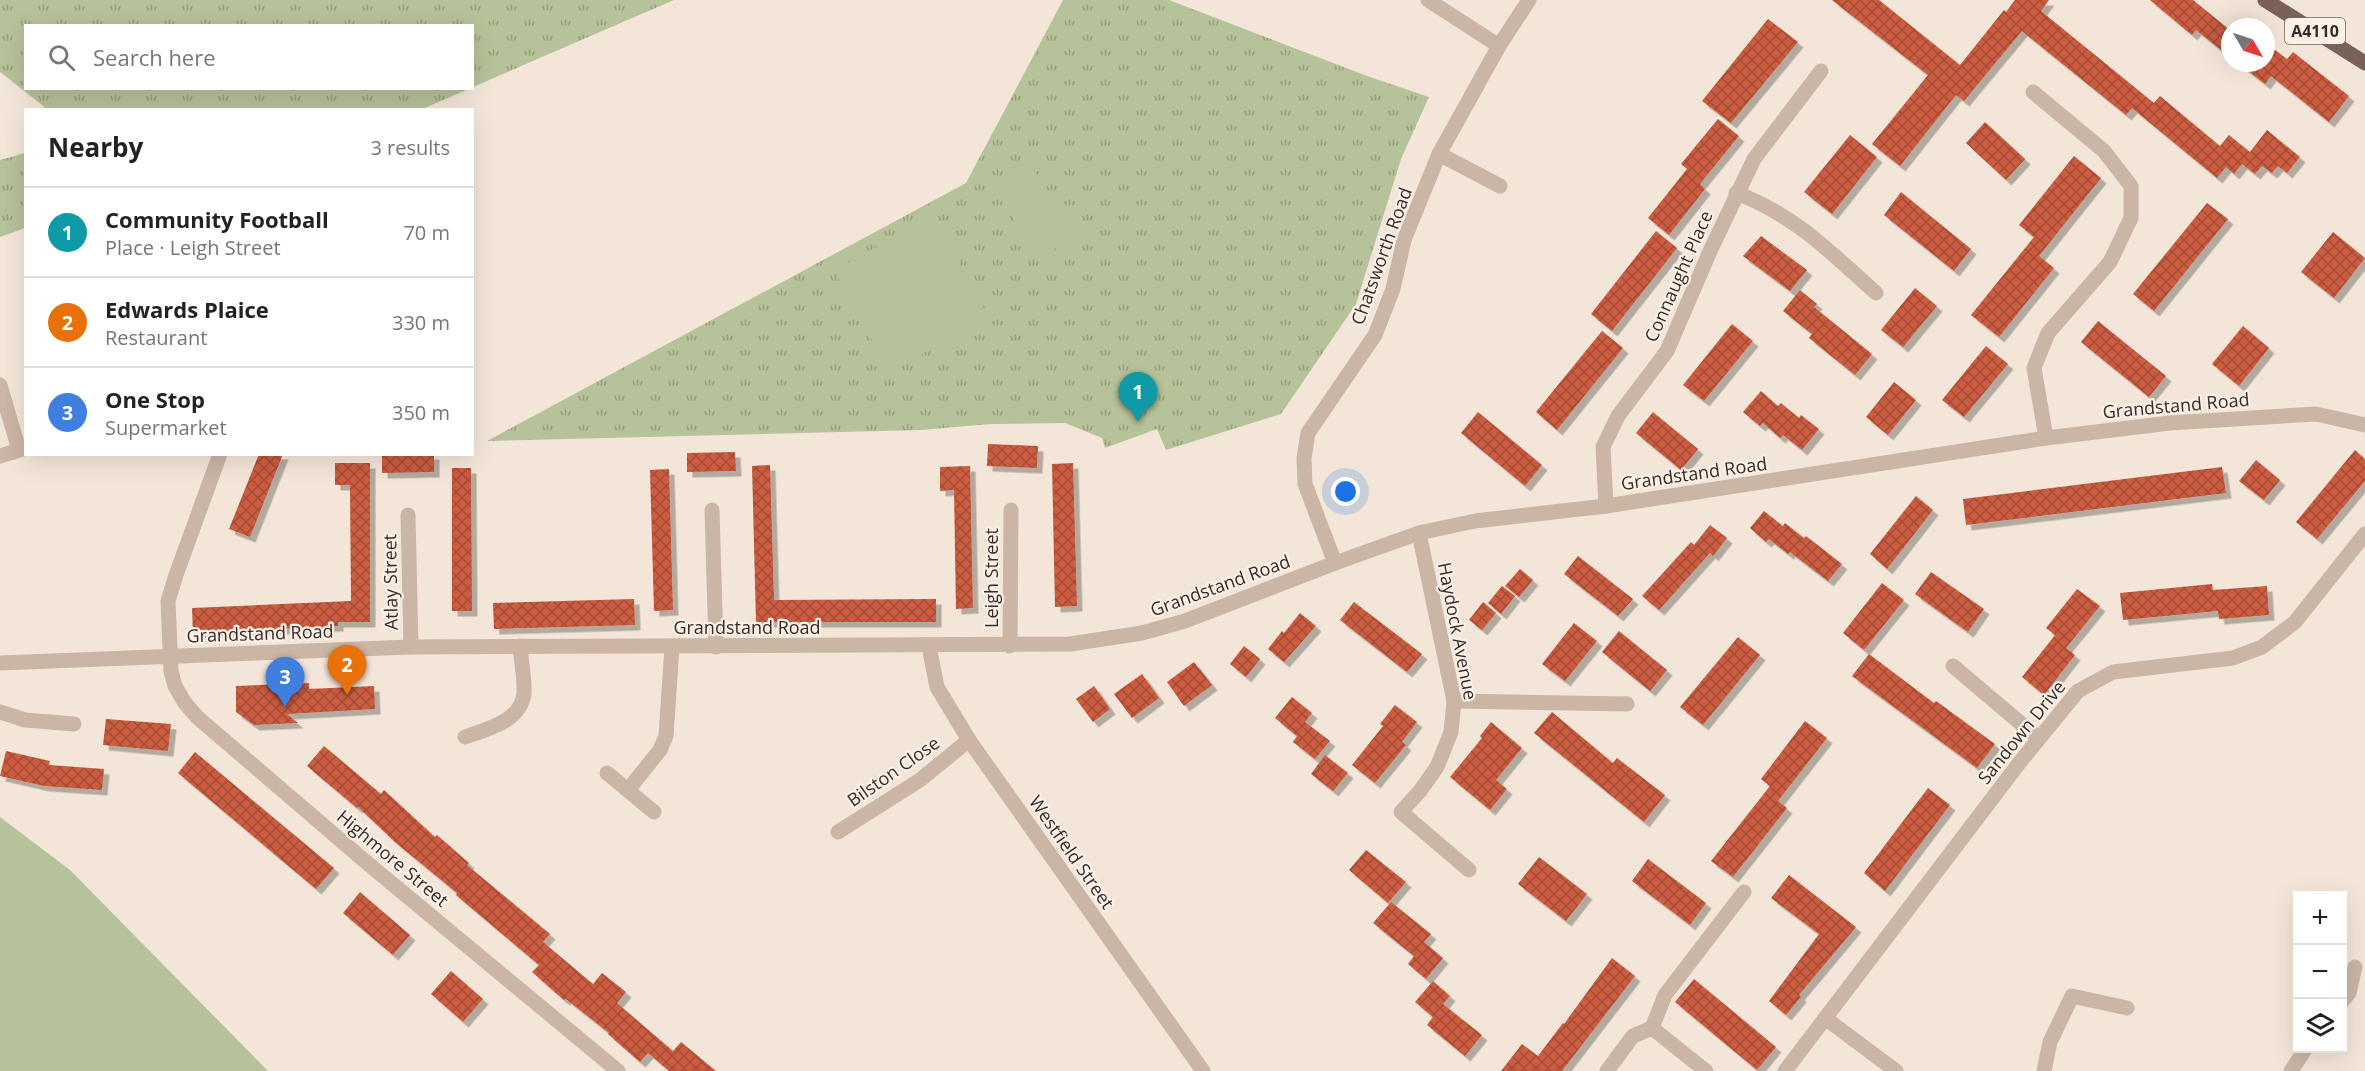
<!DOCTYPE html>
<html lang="en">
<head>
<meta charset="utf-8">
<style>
	:root { --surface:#fff; --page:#f6f6f6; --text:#222; --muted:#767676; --line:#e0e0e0; --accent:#7c3aed }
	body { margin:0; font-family:"Open Sans",sans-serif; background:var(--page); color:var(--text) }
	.controls { position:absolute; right:18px; bottom:18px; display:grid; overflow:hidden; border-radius:0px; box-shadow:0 6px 24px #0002 }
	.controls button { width:54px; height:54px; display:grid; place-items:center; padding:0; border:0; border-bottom:2px solid var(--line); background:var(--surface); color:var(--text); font:30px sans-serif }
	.compass { position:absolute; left:2221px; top:18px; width:54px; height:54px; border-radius:50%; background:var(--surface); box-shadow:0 6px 24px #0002; rotate:129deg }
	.you { position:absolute; left:1346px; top:492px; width:21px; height:21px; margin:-15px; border:4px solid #fff; border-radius:50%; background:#1a73e8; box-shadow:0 0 0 9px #1a73e833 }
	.badge { display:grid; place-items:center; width:39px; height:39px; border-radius:50%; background:var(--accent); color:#fff; font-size:20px; font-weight:700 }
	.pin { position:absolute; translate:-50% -50px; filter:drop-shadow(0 2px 3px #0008) }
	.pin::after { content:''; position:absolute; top:32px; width:21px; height:18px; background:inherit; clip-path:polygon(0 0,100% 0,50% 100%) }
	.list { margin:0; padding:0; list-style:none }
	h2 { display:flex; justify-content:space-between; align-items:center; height:78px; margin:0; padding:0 24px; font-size:26px }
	h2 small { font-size:20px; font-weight:400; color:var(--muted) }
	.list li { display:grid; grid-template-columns:39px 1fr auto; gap:18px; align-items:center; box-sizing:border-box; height:90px; padding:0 24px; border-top:2px solid var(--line) }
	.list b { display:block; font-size:22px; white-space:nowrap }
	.list p { margin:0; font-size:20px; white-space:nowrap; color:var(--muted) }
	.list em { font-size:20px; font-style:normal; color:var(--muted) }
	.icon { flex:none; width:33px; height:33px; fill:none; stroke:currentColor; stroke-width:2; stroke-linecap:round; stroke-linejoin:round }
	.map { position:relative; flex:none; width:2365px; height:1071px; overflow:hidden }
	.search { position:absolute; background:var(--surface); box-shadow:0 6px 24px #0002; left:24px; top:24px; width:450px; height:66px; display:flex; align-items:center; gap:15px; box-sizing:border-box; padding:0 21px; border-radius:0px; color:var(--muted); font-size:22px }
	.panel { position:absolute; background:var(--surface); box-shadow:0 6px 24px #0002; left:24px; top:108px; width:450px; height:348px; border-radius:0px }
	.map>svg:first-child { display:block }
	.grass { fill:url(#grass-tufts) }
	.pitch { fill:#b6c299 }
	.building { fill:url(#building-cross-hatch); filter:url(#shadow) }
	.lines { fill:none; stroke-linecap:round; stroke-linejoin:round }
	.minor { stroke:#cbb5a5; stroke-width:15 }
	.major { stroke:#796157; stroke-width:15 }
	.labels { text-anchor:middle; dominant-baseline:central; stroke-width:4.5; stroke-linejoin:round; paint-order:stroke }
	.shield { fill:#faf0e6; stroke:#716660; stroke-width:1.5 }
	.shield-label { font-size:16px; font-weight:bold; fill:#362b27 }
	.street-label { font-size:18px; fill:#362b27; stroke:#faf0e6 }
</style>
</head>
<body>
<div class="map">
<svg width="2365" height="1071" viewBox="0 0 2365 1071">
	<defs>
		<pattern id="grass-tufts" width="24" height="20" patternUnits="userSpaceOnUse" patternTransform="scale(1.5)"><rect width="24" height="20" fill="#b6c299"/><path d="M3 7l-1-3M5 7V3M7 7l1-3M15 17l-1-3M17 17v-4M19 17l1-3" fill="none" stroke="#959e7d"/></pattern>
		<pattern id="building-cross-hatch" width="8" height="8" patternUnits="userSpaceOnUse" patternTransform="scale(1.5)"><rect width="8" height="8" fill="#cb5b3f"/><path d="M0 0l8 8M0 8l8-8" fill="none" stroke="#a64b35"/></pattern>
		<filter id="shadow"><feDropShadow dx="5.5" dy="5.5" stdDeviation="0" flood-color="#0004"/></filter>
	</defs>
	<rect width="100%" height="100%" fill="#f3e6d9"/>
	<!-- grass -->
	<g class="grass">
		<path d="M0,0h674l-201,87 -1,-61h-446v62l443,1 -49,21 -373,-1 -47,-37z"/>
		<path d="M1063,0h106l198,76 62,21 -28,62 -45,145 -75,110 -115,36 -9,-21 -52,19 -3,-10 -37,-15 -74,1 -70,6 -434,11 479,-258z"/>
		<path d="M25,153v75l-25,9v-77z"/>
	</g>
	<!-- pitch -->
	<g class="pitch">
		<path d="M1029,162l48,72 -37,25 -48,-72z"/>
		<path d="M934,216l55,102 -100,54 -55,-102z"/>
		<path d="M0,817l70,53 198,201h-268z"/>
	</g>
	<!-- building -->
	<g class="building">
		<path d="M1832,0h47l81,65 44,-55 2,2 9,-12h34l-8,11 113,92 6,-7 60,50 9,-11 21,17 17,-22 33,27 -13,16 -9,-7 -6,7 -10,-7 -7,8 -13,-10 -8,10 -8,-7 -9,11 -85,-70 -6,7 -104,-84 -58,70 -8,-6 -56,71 -28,-22 56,-69z"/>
		<path d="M2150,0h43l37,30v27l-34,-27 -4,5z"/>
		<path d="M1768,19l30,23 -67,81 -29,-22z"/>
		<path d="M2266,43l21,16 6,-7 56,44 -20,26 -58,-46 -6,8 -27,-21h28z"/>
		<path d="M1718,119l21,17 -39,48 5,5 -36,46 -21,-17 39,-49 -6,-5z"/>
		<path d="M1985,122l40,37 -19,21 -40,-37z"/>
		<path d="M1850,135l27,22 -45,57 -28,-22z"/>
		<path d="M2074,156l27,22 -62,78 15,12 -55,69 -28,-22 63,-78 -15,-12z"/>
		<path d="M1901,192l70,57 -17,22 -70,-56z"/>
		<path d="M2207,203l21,16 -74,92 -21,-17z"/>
		<path d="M1656,231l21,17 -65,83 -21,-17z"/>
		<path d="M2333,232l32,26 -31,40 -33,-26z"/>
		<path d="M1761,236l46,34 -17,21 -47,-35z"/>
		<path d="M1915,288l22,18 -34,41 -22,-17z"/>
		<path d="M1800,290l17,14 -3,3 58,47 -17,21 -46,-37 3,-4 -29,-23z"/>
		<path d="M2098,321l68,55 -17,21 -68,-55z"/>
		<path d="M1732,324l21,17 -49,60 -21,-16z"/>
		<path d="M2243,326l26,22 -30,38 -27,-22z"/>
		<path d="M1602,331l21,17 -66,82 -21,-18z"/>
		<path d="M1986,346l22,18 -44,53 -22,-17z"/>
		<path d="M1894,382l22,18 -28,35 -22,-18z"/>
		<path d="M1761,391l17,15 3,-3 18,15 2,-3 18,14 -17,21 -19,-15 -3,3 -17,-15 -3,3 -17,-14z"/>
		<path d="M1478,412l64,53 -17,21 -64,-53z"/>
		<path d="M1653,412l45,37 -17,21 -45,-37z"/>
		<path d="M988,444l50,2 -1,22 -50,-2z"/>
		<path d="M2355,450l10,9v22l-48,58 -21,-17z"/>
		<path d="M735,452l1,19 -49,1v-19z"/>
		<path d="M259,454h24l-33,83 -21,-8z"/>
		<path d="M434,454v18l-52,1v-18z"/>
		<path d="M2256,460l24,20 -16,20 -25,-19z"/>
		<path d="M335,463h35v159h-32v4l-145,7 -1,-25 159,-7 -1,-116h-15z"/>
		<path d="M1073,463l4,143 -22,1 -3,-143z"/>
		<path d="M770,465l4,135 162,-1v23h-180l-4,-156z"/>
		<path d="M970,466l3,142 -17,1 -2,-119 -14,1v-24z"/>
		<path d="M2222,467l4,26 -260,32 -3,-26z"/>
		<path d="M452,468h19l1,143h-20z"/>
		<path d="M669,469l4,141 -19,1 -4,-141z"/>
		<path d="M1916,496l17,14 -46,59 -17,-15z"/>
		<path d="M1764,511l19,15 2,-3 19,15 2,-2 36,28 -14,17 -38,-29 -2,2 -19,-15 -3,3 -16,-14z"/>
		<path d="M1710,525l17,13 -14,18 -3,-3 -51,57 -17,-14 49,-54 3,3z"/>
		<path d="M1578,556l55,43 -15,17 -54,-42z"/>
		<path d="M1520,569l13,11 -14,17 -14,-11z"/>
		<path d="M1931,572l53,37 -16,23 -53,-38z"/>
		<path d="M1882,583l22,17 -40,50 -21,-17z"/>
		<path d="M2212,584l1,6 54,-4 2,29 -50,4 -1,-8 -95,9 -3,-27z"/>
		<path d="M1502,586l13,10 -14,18 -13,-11z"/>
		<path d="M2077,589l23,17 -34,42 9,7 -31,40 -22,-18 33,-42 -9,-7z"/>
		<path d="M634,599l1,26 -141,4 -1,-26z"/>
		<path d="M1354,602l68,52 -15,18 -67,-52z"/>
		<path d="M1483,602l13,11 -14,17 -13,-10z"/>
		<path d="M1300,613l16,13 -32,36 -16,-13 14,-18 2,2z"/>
		<path d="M1574,623l23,18 -32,40 -23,-17z"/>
		<path d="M1619,631l48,39 -17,21 -48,-39z"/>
		<path d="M1738,637l22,18 -57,70 -23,-18z"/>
		<path d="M1244,646l16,13 -14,18 -16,-13z"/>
		<path d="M1869,654l65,49 2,-2 59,43 -18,24 -125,-92z"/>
		<path d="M1194,662l18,23 -28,21 -17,-24z"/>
		<path d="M1142,674l17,24 -27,20 -18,-24z"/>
		<path d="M309,683v6l65,-3 1,23 -88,5 11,9 -44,2 -18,-13v-26z"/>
		<path d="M1094,686l16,23 -17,13 -17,-23z"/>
		<path d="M1292,697l20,16 -7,9 25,19 -15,18 -22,-17 4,-6 -22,-18z"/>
		<path d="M1395,705l22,17 -15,20 4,3 -31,38 -23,-18 31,-39 -3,-2z"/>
		<path d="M1552,712l61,51 4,-5 48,37 -21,27 -110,-89z"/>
		<path d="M106,719l65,5 -3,27 -65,-6z"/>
		<path d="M1805,721l22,17 -49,63 9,7 -54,69 -22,-16 59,-75 -9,-7z"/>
		<path d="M1491,722l31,26 -26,32 11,9 -17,21 -40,-33 32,-39 -2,-2z"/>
		<path d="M324,746l57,48 3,-4 51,47 2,-2 32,28 -2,2 83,69 -7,8 50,42 9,-11 24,19 -9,11 56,48 8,-9 35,29h-47l-21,-18 -8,9 -32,-28 1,-1 -43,-34 -2,1 -32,-28 7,-7 -83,-70 1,-2 -62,-51 -37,-35 -1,1 -50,-42z"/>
		<path d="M6,751l44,10 -1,4 55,4 -2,21 -58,-4 -44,-10z"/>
		<path d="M195,752l139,116 -18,21 -138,-116z"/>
		<path d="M1325,755l23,18 -15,18 -22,-17z"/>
		<path d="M1928,788l22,17 -65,86 -21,-18z"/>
		<path d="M1366,850l40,32 -18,21 -39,-33z"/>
		<path d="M1539,857l48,37 -21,27 -48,-37z"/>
		<path d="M1648,859l58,44 -16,22 -58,-44z"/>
		<path d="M1789,875l67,52 -57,68 2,2 -15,18 -17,-14 50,-67 -48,-36z"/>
		<path d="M360,892l50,43 -17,20 -50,-42z"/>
		<path d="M1391,902l40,32 -7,8 19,16 -17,21 -18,-15 6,-8 -41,-33z"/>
		<path d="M1612,958l23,18 -73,95h-61l21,-27 16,12 25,-33 1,1z"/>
		<path d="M451,971l32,28 -20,23 -32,-28z"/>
		<path d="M1694,979l82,68 -19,23 -82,-68z"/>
		<path d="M1433,981l17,15 -7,8 39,31 -17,21 -38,-31 6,-8 -18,-15z"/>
	</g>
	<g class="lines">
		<!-- minor -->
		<g class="minor">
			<path d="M1428,0l71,46"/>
			<path d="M2033,92l71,59 27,35v32l-21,44 -62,71 -14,35 12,70"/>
			<path d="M1439,154l61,32"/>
			<path d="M1736,193c59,22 94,59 140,100"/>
			<path d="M0,385l19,65"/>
			<path d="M220,454l-44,121 -8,26 3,70 4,15 10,17 12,14 169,145 252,209"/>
			<path d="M0,456l26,-8"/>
			<path d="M1606,506l-3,-59 15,-31 49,-65 44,-102 43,-90 67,-88"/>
			<path d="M712,510l4,137"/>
			<path d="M408,515l3,132"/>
			<path d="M1419,533l35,168 -3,31 -14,35 -17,24 -19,21 68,58"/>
			<path d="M1335,563l-30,-79 -1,-26 4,-25 67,-98 18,-46 11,-49 35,-86 60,-108 30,-46"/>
			<path d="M929,646l8,41 32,53 234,331"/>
			<path d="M1010,646l1,-136"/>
			<path d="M0,663l411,-16 659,-3 72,-11 43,-12 150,-58 84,-30 56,-12 131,-15 440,-68 124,-15 146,-9 49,11"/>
			<path d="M1953,666l85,72"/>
			<path d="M1454,701l173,3"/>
			<path d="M0,712l25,8 49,4"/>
			<path d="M465,737c22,-8 55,-15 59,-43 1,-15 -3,-33 -4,-48"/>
			<path d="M607,773l47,39"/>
			<path d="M628,790l32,-40 6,-14 6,-89"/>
			<path d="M838,832l82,-52 49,-40"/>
			<path d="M2342,1001l7,-8 6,-26"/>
			<path d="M1825,1018l71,53"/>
			<path d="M1652,1028l54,43"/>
			<path d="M1607,1071l26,-35 19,-8 13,-33 79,-103"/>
			<path d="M1785,1071l235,-309 58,-71 35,-19 120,-14 29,-11 33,-25 70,-88"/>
			<path d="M2044,1071l6,-29 22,-46 55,12"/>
			<path d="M2291,1071l15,-23"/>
		</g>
		<!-- major -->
		<path class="major" d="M2265,0l100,63"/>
	</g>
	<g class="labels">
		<!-- shield labels -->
		<rect class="shield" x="2285" y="18" width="60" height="26" rx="4.5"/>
		<g class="shield-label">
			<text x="2315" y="31">A4110</text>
		</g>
		<!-- street labels -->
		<g class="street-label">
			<text transform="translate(1381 256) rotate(-70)">Chatsworth Road</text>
			<text transform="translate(1678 276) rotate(-66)">Connaught Place</text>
			<text transform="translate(2176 405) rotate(-5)">Grandstand Road</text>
			<text transform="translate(1694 473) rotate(-8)">Grandstand Road</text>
			<text transform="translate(991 578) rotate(-90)">Leigh Street</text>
			<text transform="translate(390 582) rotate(-91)">Atlay Street</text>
			<text transform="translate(1220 585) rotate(-20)">Grandstand Road</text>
			<text x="747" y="627">Grandstand Road</text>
			<text transform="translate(1458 631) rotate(79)">Haydock Avenue</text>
			<text transform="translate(260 633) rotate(-2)">Grandstand Road</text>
			<text transform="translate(2021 732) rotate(-51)">Sandown Drive</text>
			<text transform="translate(893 771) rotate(-35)">Bilston Close</text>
			<text transform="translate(1072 852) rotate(55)">Westfield Street</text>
			<text transform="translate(393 858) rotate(40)">Highmore Street</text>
		</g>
	</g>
</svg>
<div class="controls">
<button>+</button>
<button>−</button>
<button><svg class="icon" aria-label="layers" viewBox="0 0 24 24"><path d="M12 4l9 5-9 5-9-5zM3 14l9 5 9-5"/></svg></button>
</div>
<svg class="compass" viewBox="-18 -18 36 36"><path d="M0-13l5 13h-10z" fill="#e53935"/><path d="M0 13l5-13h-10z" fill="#767676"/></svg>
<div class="you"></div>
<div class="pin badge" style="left:1138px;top:422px;background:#0f9aa8">1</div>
<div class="pin badge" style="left:347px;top:695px;background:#e8710a">2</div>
<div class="pin badge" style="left:285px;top:707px;background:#3f7fe0">3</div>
<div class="search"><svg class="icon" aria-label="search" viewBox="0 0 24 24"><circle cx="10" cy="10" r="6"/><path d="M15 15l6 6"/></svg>Search here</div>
<section class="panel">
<h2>Nearby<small>3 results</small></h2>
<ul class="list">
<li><span class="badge" style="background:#0f9aa8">1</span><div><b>Community Football</b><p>Place · Leigh Street</p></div><em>70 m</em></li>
<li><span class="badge" style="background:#e8710a">2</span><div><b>Edwards Plaice</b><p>Restaurant</p></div><em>330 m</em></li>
<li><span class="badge" style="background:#3f7fe0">3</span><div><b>One Stop</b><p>Supermarket</p></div><em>350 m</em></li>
</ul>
</section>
</div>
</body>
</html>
